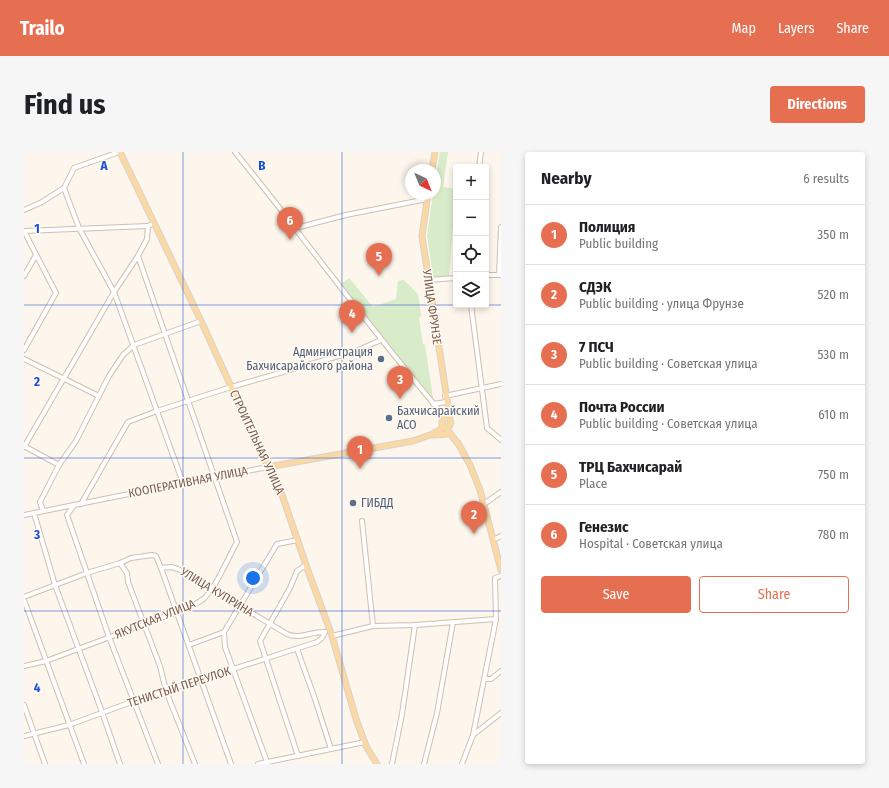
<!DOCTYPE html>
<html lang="en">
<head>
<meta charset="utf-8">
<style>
	:root { --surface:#fff; --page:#f6f6f6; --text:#202124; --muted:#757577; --line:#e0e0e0; --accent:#e76f51 }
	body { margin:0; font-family:"Fira Sans Condensed",sans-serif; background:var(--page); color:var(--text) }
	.controls { position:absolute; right:12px; top:12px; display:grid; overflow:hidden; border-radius:4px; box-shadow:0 2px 6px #0003 }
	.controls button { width:36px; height:36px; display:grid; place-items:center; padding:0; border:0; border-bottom:1px solid var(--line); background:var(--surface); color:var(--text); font:20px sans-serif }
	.compass { position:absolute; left:381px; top:12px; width:36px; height:36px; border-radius:50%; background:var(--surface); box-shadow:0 2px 6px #0003; rotate:137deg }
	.you { position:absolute; left:229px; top:426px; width:14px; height:14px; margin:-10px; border:3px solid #fff; border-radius:50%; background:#1a73e8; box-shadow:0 0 0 6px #1a73e833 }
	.badge { display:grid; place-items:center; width:26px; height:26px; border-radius:50%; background:var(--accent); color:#fff; font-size:13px; font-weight:700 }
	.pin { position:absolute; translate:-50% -33px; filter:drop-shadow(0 1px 2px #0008) }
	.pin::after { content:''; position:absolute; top:21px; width:14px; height:12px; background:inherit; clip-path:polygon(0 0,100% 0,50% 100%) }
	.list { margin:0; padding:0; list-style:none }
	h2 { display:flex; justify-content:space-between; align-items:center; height:52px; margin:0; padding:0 16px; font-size:17px }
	h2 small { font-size:13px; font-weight:400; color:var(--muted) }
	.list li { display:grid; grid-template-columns:26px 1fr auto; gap:12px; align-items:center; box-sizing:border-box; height:60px; padding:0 16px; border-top:1px solid var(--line) }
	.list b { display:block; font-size:15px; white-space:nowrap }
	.list p { margin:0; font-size:13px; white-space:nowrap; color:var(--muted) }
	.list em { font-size:13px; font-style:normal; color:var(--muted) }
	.actions { display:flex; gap:8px; padding:12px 16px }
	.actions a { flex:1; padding:9px 0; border:1px solid var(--accent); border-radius:4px; text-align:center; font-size:14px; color:var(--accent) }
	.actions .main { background:var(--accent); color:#fff }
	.icon { flex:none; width:22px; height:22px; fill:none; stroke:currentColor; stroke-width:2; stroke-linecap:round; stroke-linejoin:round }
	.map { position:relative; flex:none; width:477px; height:612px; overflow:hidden; border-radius:4px }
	header { display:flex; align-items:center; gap:24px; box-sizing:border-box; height:56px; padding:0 20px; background:var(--accent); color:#fff }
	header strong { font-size:19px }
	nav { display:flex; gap:22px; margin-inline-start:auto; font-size:14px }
	.intro { display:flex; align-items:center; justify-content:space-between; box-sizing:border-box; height:96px; padding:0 24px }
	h1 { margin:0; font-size:28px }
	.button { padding:10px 18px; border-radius:4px; background:var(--accent); color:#fff; font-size:14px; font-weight:700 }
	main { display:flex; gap:24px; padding:0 24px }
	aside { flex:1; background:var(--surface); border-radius:4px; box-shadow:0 2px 6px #0003 }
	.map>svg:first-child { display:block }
	.green { fill:#d8ecc9 }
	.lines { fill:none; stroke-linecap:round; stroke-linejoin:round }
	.minor-casing { stroke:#d1beb0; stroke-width:6 }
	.major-casing { stroke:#dad1cd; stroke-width:7 }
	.minor { stroke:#fff; stroke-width:4 }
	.major { stroke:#fbd9a5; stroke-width:5 }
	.grid { fill:none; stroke:#1d4ed8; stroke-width:1; stroke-opacity:0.55 }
	.service-dot { fill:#5c6f8a; stroke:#fffaf3; stroke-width:1.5 }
	.labels { text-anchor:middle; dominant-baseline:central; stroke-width:3; stroke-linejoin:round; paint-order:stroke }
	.street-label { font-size:12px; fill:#7a5c4d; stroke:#fffaf3 }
	.service-label { font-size:12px; fill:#4e5e75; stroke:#fffaf3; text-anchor:start }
	.grid-label { font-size:13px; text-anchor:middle; font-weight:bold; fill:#1d4ed8; stroke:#fffaf3; stroke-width:3; stroke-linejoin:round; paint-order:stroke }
</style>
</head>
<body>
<header>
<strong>Trailo</strong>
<nav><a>Map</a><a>Layers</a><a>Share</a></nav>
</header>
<div class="intro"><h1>Find us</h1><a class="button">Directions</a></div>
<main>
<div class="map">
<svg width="477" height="612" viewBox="0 0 477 612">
	<rect width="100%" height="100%" fill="#fdf6ec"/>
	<!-- green -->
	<g class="green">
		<path d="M416,0h8l-5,35 13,2 -7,87 -16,1 -6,-42 6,-41h2v-12z"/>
		<path d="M325,126l24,29 23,-8 2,-18 6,-1 14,14 3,21 -2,3 4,26 2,1 9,59 -94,-119z"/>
	</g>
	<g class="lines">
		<!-- minor casing -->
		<g class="minor-casing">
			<g id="minor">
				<path d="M211,0c21,26 42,52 62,79 48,62 96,125 147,185l3,2"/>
				<path d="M455,15l2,-15"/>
				<path d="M40,36l15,40 35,64 69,191"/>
				<path d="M0,58l18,-8 22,-14 10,-20 45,-16"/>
				<path d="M272,76l50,-13 81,-16"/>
				<path d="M0,79l32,62 -32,57"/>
				<path d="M0,79l124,-5"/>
				<path d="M462,123h15"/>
				<path d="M475,123l2,-48"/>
				<path d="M0,124l12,-21"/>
				<path d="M404,128l28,-2"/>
				<path d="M447,153l16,123 14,12"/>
				<path d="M0,207l75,37"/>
				<path d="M421,244l56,-12"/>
				<path d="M409,252l13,-2"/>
				<path d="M0,294l35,19"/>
				<path d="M0,295l90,-155 24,-36 9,-17 1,-13 6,-3"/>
				<path d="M57,352l47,-82 29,-11 74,-24 125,-36 25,-11"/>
				<path d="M460,352l17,-12"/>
				<path d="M50,353l-7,10 42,122 49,127"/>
				<path d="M19,359l-3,-9 19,-37 17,-24 33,-65 14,-21 11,-10 67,-24"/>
				<path d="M10,361l21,72 47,127 18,52"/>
				<path d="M0,363l190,-38 54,-10"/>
				<path d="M338,369l11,105"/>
				<path d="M469,388l8,-4"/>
				<path d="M96,411l7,10 1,9 32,84 6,25 29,73"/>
				<path d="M137,416l70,196"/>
				<path d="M0,445l63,-24 33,-10 11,-5 21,-3 4,1 5,12 10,-1 7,2 109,65c13,6 25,-3 38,-2"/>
				<path d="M0,448l60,164"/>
				<path d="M308,484l41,-10 42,-1 81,-6"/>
				<path d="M165,493l35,-13"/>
				<path d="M273,497l18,50 16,50"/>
				<path d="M0,514l22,-5 131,-49c8,-3 18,-7 25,-12 13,-10 26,-42 35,-58l-99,-286"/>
				<path d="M460,527h7l10,-8"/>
				<path d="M0,553l21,59"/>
				<path d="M449,583l28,-22"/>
				<path d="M0,584l45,-11 65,-24 183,-59 5,-4 3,-6"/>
				<path d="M274,604l-38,-115 30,-53 7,-17 9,-6"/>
				<path d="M243,610l-42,-115 -1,-15 53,-88 21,-4"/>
				<path d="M234,612l107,-22"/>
				<path d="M368,612l10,-50 13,-89"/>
				<path d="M400,612l13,-51 16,-91"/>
				<path d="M438,612l11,-29 23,-116 -1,-41 6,-2"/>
			</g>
		</g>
		<!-- major casing -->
		<g class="major-casing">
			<g id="major">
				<path d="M96,0l81,169 67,146 11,19 27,79 26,71 24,83 10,27 11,18"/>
				<path d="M408,18l3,-18"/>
				<path d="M404,42l-6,42 28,183"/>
				<path d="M409,283l17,-1"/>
				<path d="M434,291l12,22 10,25 21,80"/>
				<path d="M244,315l145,-26 17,-6 15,-8h4l2,-4c0,-3 -2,-5 -6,-5l-3,3v4l3,2 14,18"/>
			</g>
		</g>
		<!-- minor -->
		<use href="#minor" class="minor"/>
		<!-- major -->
		<use href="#major" class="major"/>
	</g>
	<!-- grid -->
	<path class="grid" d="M159,0v612M318,0v612M0,153h432M432,153h30M462,153h15M0,306h477M0,459h477"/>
	<!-- markers -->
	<g class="service-dot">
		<circle cx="357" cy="207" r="4"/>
		<circle cx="365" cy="266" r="4"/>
		<circle cx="329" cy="351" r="4"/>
	</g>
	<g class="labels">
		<!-- street labels -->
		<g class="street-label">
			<text transform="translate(408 155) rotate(82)">УЛИЦА ФРУНЗЕ</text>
			<text transform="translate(233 290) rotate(65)">СТРОИТЕЛЬНАЯ УЛИЦА</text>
			<text transform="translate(164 330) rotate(-11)">КООПЕРАТИВНАЯ УЛИЦА</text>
			<text transform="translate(193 440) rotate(31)">УЛИЦА КУПРИНА</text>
			<text transform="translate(131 467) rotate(-22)">ЯКУТСКАЯ УЛИЦА</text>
			<text transform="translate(155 535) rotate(-18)">ТЕНИСТЫЙ ПЕРЕУЛОК</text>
		</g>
		<!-- service labels -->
		<g class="service-label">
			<text x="349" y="200" text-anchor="end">Администрация<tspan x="349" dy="14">Бахчисарайского района</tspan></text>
			<text x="373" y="259">Бахчисарайский<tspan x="373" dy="14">АСО</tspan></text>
			<text x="337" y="351">ГИБДД</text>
		</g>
	</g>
	<g class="grid-label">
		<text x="80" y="18">A</text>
		<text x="238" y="18">B</text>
		<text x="13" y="81">1</text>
		<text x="13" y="234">2</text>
		<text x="13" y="387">3</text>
		<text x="13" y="540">4</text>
	</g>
</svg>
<div class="controls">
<button>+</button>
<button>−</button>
<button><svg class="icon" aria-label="locate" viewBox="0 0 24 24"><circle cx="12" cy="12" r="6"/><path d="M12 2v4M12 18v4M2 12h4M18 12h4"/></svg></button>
<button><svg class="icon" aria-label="layers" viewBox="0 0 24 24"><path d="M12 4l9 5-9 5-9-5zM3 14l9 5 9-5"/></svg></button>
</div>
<svg class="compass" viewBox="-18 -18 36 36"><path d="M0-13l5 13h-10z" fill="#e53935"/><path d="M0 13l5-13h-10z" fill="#757577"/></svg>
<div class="you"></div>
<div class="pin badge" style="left:336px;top:317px">1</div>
<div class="pin badge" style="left:450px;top:382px">2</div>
<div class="pin badge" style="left:376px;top:247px">3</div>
<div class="pin badge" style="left:328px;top:181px">4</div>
<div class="pin badge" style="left:355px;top:124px">5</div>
<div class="pin badge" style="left:266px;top:88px">6</div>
</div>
<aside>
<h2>Nearby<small>6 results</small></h2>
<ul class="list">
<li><span class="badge">1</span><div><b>Полиция</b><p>Public building</p></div><em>350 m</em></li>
<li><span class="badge">2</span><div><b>СДЭК</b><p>Public building · улица Фрунзе</p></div><em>520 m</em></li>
<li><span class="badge">3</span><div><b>7 ПСЧ</b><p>Public building · Советская улица</p></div><em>530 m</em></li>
<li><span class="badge">4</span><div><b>Почта России</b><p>Public building · Советская улица</p></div><em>610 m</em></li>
<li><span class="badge">5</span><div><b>ТРЦ Бахчисарай</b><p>Place</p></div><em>750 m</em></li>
<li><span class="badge">6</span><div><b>Генезис</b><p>Hospital · Советская улица</p></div><em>780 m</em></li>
</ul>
<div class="actions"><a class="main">Save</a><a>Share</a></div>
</aside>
</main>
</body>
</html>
